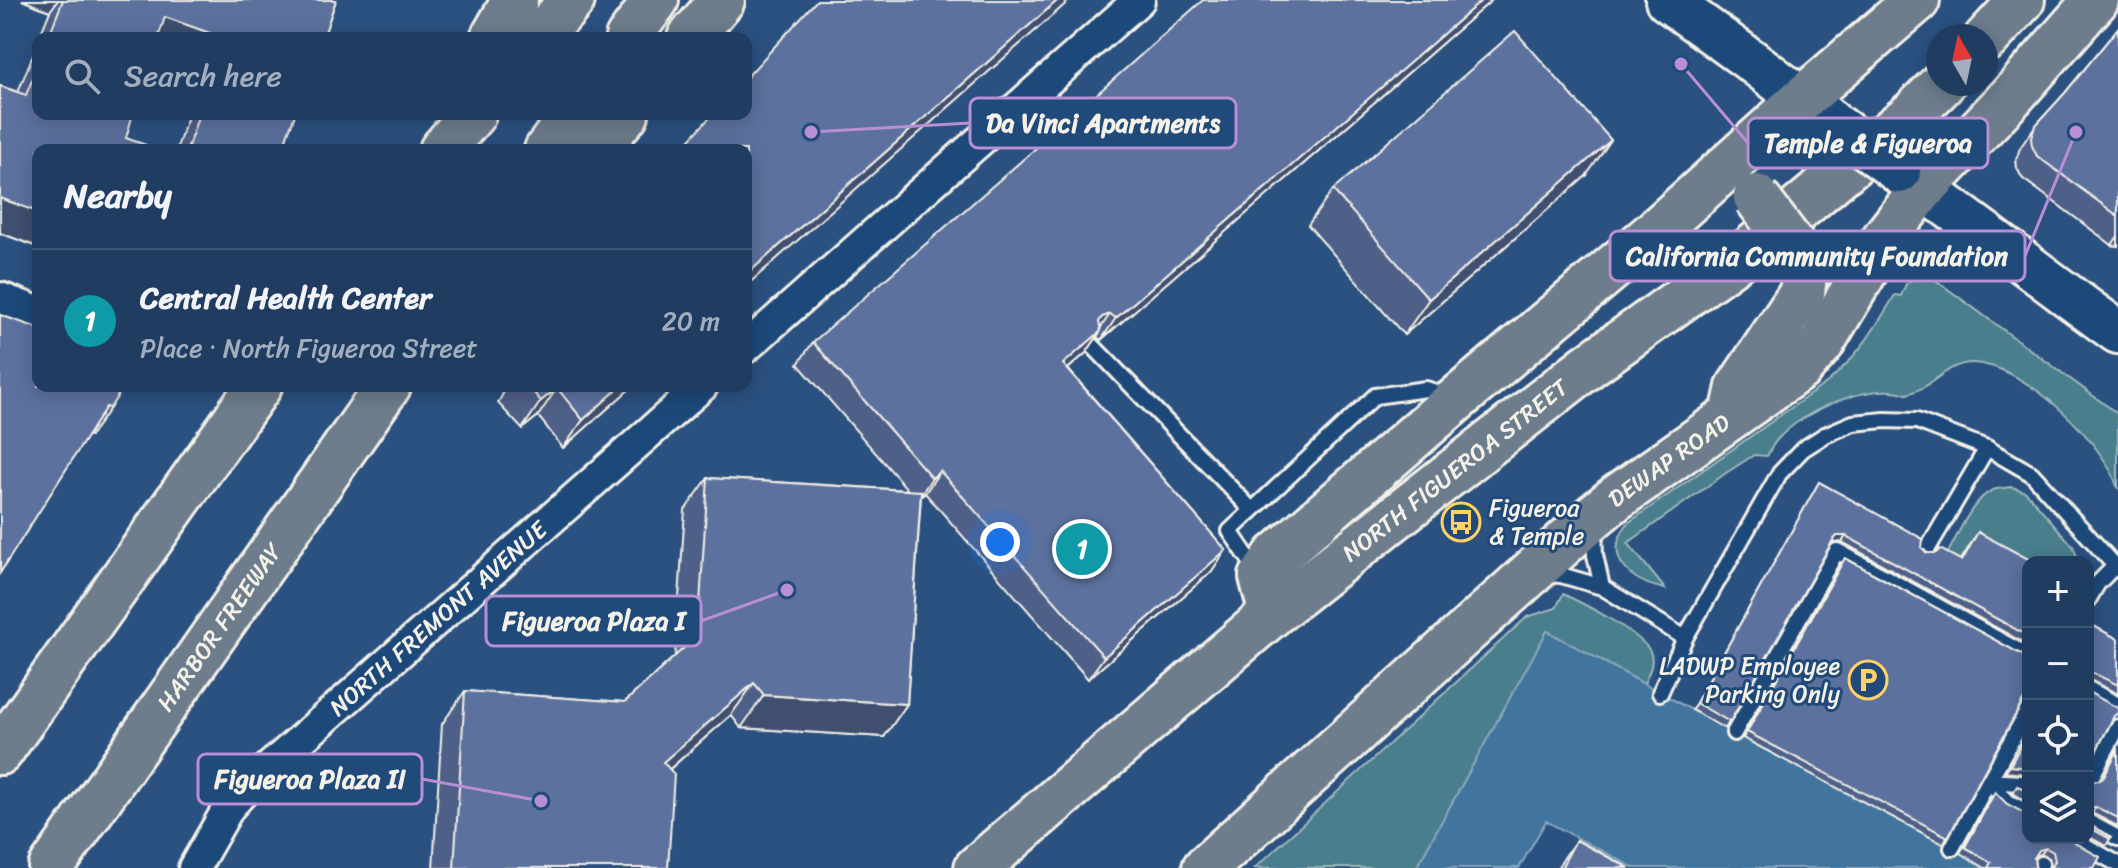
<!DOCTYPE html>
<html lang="en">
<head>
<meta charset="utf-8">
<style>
	:root { --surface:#203d61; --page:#2d486a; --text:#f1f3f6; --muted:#a2aebd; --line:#3d5676; --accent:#d6ab8b }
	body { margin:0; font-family:Sriracha,sans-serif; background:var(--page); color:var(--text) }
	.controls { position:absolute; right:24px; bottom:24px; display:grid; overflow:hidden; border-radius:16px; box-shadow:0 4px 20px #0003 }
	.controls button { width:72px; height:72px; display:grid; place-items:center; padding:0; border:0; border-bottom:2px solid var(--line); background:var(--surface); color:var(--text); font:40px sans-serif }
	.compass { position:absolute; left:1926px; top:24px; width:72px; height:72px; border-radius:50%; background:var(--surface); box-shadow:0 4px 20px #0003; rotate:351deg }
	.you { position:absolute; left:1000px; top:542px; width:28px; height:28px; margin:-20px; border:6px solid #fff; border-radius:50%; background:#1a73e8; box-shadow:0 0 0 12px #1a73e833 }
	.badge { display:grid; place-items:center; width:52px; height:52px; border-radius:50%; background:var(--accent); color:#fff; font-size:26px; font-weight:700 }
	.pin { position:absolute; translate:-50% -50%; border:4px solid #fff; box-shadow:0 2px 8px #0006 }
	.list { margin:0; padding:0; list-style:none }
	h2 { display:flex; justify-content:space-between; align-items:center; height:104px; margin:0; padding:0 32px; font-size:34px }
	h2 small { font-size:26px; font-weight:400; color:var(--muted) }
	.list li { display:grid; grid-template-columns:52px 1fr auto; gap:24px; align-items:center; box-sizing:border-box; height:144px; padding:0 32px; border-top:2px solid var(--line) }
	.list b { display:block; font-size:30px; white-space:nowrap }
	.list p { margin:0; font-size:26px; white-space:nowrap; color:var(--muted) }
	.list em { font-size:26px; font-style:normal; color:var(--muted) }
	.icon { flex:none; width:44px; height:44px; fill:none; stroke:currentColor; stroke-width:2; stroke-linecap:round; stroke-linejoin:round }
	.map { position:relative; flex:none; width:2118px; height:868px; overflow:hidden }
	.search { position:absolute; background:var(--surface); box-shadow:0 4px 20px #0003; left:32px; top:32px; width:720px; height:88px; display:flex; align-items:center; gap:20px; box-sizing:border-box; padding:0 28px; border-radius:16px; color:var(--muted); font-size:30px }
	.panel { position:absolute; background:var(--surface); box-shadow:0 4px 20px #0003; left:32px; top:144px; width:720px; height:248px; border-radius:16px }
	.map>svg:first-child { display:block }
	.green { fill:#497e8c; stroke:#9eb8ba; stroke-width:2 }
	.water { fill:#42749e; stroke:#89a6bc; stroke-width:2 }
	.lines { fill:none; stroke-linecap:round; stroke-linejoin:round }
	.lane-casing { stroke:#f4f1e8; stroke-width:20 }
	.street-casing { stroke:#f4f1e8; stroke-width:36 }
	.secondary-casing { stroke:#f4f1e8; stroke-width:48 }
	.primary-casing { stroke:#f4f1e8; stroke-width:50 }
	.highway-casing { stroke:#f4f1e8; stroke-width:50 }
	.lane { stroke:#1f4a7a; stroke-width:14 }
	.street { stroke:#1f4a7a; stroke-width:30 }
	.secondary { stroke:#1f4a7a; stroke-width:42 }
	.primary { stroke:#6d7d8c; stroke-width:44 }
	.highway { stroke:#6d7d8c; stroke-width:44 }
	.secondary-bridge-casing { stroke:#f4f1e8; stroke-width:48; stroke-linecap:butt }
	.primary-bridge-casing { stroke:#f4f1e8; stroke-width:50; stroke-linecap:butt }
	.secondary-bridge { stroke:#1f4a7a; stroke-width:42 }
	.primary-bridge { stroke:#6d7d8c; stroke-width:44 }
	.wall { fill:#4f6188; stroke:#f4f1e8; stroke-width:2 }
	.shaded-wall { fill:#404f6f; stroke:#f4f1e8; stroke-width:2 }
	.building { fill:#5c719e; stroke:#f4f1e8; stroke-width:2 }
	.labels { text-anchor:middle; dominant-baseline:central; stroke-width:6; stroke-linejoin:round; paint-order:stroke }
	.street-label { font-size:24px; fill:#f4f1e8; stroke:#1f4a7a }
	.poi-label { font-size:24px; fill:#f4f1e8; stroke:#1f4a7a; text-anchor:start }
	.leader { fill:none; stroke:#b88ed4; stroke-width:3 }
	.callout-dot { fill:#b88ed4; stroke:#1f4a7a; stroke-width:3 }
	.callout { fill:#1f4a7a; stroke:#b88ed4; stroke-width:3 }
	.callout-label { font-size:26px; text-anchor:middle; font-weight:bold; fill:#f4f1e8 }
</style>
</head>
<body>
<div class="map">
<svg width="2118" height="868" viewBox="0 0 2118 868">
	<rect width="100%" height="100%" fill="#2b5181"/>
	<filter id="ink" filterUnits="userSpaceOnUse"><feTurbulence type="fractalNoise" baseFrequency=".0125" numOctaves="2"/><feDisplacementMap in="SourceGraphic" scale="16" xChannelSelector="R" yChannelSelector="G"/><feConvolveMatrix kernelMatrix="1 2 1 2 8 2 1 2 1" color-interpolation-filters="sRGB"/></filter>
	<g filter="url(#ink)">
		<!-- green -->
		<g class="green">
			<path d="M1916,277l18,2 184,135v75c-13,-47 -94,-124 -144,-126 -21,-1 -34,14 -50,24 -5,3 -11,5 -17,7 -38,-13 -105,17 -130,46 -4,4 -7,11 -10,16l-13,-1 -28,18 -98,70 37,46c-34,-7 -64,-31 -37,-66l201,-142c31,-28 45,-51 66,-86l6,1 5,-12z"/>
			<path d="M2012,487l14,5 47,54 6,16h-51v44l-84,-46c12,-20 27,-61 49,-70 6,-2 13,-2 19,-3z"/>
			<path d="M1563,594c19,9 83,41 88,60 3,11 -3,20 -7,30l-97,-53 -131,237h-161l272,-251 29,-9z"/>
		</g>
		<!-- water -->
		<path class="water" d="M1547,631l187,102 218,115 33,20h-351l-88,-47 -27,47h-103z"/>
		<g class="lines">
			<!-- lane casing -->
			<g class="lane-casing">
				<g id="lane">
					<path d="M1093,346l159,164"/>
					<path d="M1594,528l1,27 7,32"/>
					<path d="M1927,550l60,-102"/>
					<path d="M1259,574l-29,-43 145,-135 51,-7 24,8"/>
					<path d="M1545,574l16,1 41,12 83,51"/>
					<path d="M2088,600l10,-17 16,-16"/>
					<path d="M2088,689l30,16"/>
					<path d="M1660,693l25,-55 94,-164 24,-25 22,-14 28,-12 32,-3 32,1 70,27 45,26 86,95"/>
					<path d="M1734,733l103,-182 191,105"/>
					<path d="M2091,778l27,-51"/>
					<path d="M1989,781l19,21 20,11"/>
					<path d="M1989,781l31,2 8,5"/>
					<path d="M2088,822l30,16"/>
					<path d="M2071,838l47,26"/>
					<path d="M1952,848l76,-138"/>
					<path d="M2039,868l2,-4"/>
				</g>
			</g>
			<!-- street casing -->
			<g class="street-casing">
				<g id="street">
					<path d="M0,298l38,14"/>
					<path d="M746,347l393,-347"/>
					<path id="s1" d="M194,868l35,-61 18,-20 455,-401"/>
				</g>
			</g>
			<!-- secondary casing -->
			<g class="secondary-casing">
				<g id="secondary">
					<path d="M1667,0l90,65 73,56"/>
					<path d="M1899,172c75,50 145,108 219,160"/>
				</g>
			</g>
			<!-- primary casing -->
			<g class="primary-casing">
				<g id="primary">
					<path d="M1986,39l36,-39"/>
					<path d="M1733,415l6,-28 63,-94 2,-17 -6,-18"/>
					<path d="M1272,614l-10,-37 14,-21 181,-157 192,-162 152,-137 116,-100"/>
					<path id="s2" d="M977,868l295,-254 316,-248 163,-117 162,-136 29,-29"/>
					<path id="s3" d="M1205,868l389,-352 22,-18 184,-130 21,-24 65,-108 36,-46 90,-94 84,-96"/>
				</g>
			</g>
			<!-- highway casing -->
			<g class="highway-casing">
				<g id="highway">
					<path d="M493,38l22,-38"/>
					<path d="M539,38l33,-38"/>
					<path d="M628,38l28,-38"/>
					<path d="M690,38l32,-38"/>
					<path d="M442,150l31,-36"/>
					<path d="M547,150l26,-36"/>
					<path d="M596,150l30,-36"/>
					<path d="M0,752l259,-366"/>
					<path id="s4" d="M51,868l337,-482"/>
				</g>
			</g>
			<!-- lane -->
			<use href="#lane" class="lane"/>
			<!-- street -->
			<use href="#street" class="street"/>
			<!-- secondary -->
			<use href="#secondary" class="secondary"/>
			<!-- primary -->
			<use href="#primary" class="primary"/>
			<!-- highway -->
			<use href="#highway" class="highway"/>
			<!-- secondary-bridge casing -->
			<g class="secondary-bridge-casing">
				<path id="secondary-bridge" d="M1837,126l62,46"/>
			</g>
			<!-- primary-bridge casing -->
			<g class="primary-bridge-casing">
				<path id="primary-bridge" d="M1756,197l37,49 5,12"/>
			</g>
			<!-- secondary-bridge -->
			<use href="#secondary-bridge" class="secondary-bridge"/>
			<!-- primary-bridge -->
			<use href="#primary-bridge" class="primary-bridge"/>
		</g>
		<!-- wall -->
		<g class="wall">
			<path d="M22,0h314l-13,38h-284l11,-27z"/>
			<path d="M1492,0l-391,340 -4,-3 -11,16 -18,16 158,181 -15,22 -123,107 -163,-186 -4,3 -14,208 -23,33 -143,-9 -10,-13 -61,54 -2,99h-235l9,-144 23,-33 160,11 50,-46 10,-146 23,-32 200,12 -110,-126 15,-22z"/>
			<path d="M2118,28v218l-6,-1 -90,-67 -5,-10 -1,-8 4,-12 15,-22 30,-33z"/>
			<path d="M38,42v205l-38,-14v-147l18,6z"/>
			<path d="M189,114h106l-13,36h-106z"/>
			<path d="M1586,176l-182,159 -96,-110 25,-35z"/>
			<path d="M507,386h126l-70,62 -25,-32 -16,13 -24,-26z"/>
			<path d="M1819,482l103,66 5,5 34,7 17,-28 50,65v48l-186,-103h-9l-3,2 -105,185 -33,-19z"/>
			<path d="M1845,558l183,100v43h-4l-3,2 -78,141 -200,-106z"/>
			<path d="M2088,623l30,16v55l-30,-15z"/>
			<path d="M2028,731v46l-3,-3 -20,-2z"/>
			<path d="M2118,748v76l-1,2 -25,-13h-4v-35l3,3 9,-1 2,-1z"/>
			<path d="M2017,786l11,4v12l-15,-9z"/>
			<path d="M1995,792l33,46h41l-19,30 -1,-10 -8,-4 -6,2 -1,2 1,8 1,2h-51l-25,-15z"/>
			<path d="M2088,824l23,13 -5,9 -18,-10z"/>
			<path d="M1576,840l53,28h-72z"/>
		</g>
		<!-- shaded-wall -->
		<g class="shaded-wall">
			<path d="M22,0h36l-8,11z"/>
			<path d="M1058,0h12l-324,286v-11z"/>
			<path d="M1482,0h10l-391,340 15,-22z"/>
			<path d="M165,17l59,21h-73z"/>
			<path d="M1611,140l-25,36 -182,159 25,-36z"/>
			<path d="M0,198l38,14v35l-38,-14z"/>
			<path d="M2118,236v10l-6,-1z"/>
			<path d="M1110,314l-15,22 -8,2 15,-21z"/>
			<path d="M1101,331l-15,22 -38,33 15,-22z"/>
			<path d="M621,386h12l-70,62 20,-28z"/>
			<path d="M557,388l-19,28 -16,13 19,-28z"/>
			<path d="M106,407l4,1 -20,28 -4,-1z"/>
			<path d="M940,471l-15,22 -8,7 15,-22z"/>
			<path d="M1837,536h9l-4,6h-9l-5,4z"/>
			<path d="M1226,550l-15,22 -123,107 16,-22z"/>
			<path d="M754,683l-23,32 -91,80 23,-33z"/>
			<path d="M764,695l143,9 -23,33 -143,-9z"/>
			<path d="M2010,766l18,2v1l-3,5 -20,-2z"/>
			<path d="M2088,807h8l-4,6h-4z"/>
			<path d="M2046,848l-5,6 -6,2 4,-6z"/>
		</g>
		<!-- building -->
		<g class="building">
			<path d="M63,0h273l-13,38h-99l-59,-21 -7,21h-110z"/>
			<path d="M817,0h241l-312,275v-125h-66l33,-36h33v-36z"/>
			<path d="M1203,0h279l-366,318 -6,-4 -8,3 -3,5 2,9 -38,33 163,186 -122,107 -164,-186 -8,7 -119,-136 214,-186z"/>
			<path d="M2118,28v188l-81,-60 -5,-10 -1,-8 4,-12 30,-33z"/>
			<path d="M1515,31l96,109 -182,159 -96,-109z"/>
			<path d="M38,65v49h95l-7,24 34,12h-122v62l-38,-14v-112l26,9z"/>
			<path d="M199,114h96l-13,36h-95z"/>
			<path d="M0,315l38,13v58h86l-14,22 -4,-1 -106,166z"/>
			<path d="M528,386h93l-38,34 -26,-32 -16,13z"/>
			<path d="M708,478l213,13 -14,213 -143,-9 -10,-12 -91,79 11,12 -6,94h-214l11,-177 160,11 73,-67z"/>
			<path d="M1819,482l104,57 -1,9 5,5h9l4,-4 22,12 16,-29 56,30h-6v30l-2,4 2,1v39l-182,-100h-9l-4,4 -103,182 -34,-19z"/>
			<path d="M1845,558l183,100v37l-4,4 -76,138 -201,-105z"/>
			<path d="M2088,623l30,16v46l-25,-12 -5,1z"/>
			<path d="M2088,692l30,16v5l-4,3 -26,50z"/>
			<path d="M2028,732v36l-18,-2z"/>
			<path d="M2118,750v68l-22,-11h-8v-29l3,3 9,-1 4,-4z"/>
			<path d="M1995,792l12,12 21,11v23h41l1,2 30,17 -6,11h-44l5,-7 -2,-9 -7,-4 -7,2 -5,8 1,8 1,2h-48l3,-6 -26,-15z"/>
			<path d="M2088,824l23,13 -1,2 -22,-12z"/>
			<path d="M1576,840l53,28h-68z"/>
		</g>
	</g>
	<!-- icons -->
	<defs>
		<g id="bus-ring" transform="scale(2)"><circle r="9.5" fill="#1f4a7a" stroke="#ffd166" stroke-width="1.5"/><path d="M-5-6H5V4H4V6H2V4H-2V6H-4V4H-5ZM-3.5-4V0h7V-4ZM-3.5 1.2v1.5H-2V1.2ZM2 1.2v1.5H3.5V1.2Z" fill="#ffd166"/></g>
		<g id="parking-ring" transform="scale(2)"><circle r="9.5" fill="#1f4a7a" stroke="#ffd166" stroke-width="1.5"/><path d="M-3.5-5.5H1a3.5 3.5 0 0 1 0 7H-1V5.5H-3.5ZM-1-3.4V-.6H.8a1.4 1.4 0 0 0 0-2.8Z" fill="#ffd166"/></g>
	</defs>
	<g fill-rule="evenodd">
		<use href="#bus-ring" x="1461" y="522"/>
		<use href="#parking-ring" x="1868" y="680"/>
	</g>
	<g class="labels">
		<!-- street labels -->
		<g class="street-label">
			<text stroke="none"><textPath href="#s3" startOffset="618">DEWAP ROAD</textPath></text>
			<text stroke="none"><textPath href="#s2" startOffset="622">NORTH FIGUEROA STREET</textPath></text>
			<text stroke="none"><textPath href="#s1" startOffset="352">NORTH FREMONT AVENUE</textPath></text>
			<text stroke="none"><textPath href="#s4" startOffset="294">HARBOR FREEWAY</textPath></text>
		</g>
		<!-- poi labels -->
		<g class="poi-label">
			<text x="1489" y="508">Figueroa<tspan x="1489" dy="28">&amp; Temple</tspan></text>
			<text x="1840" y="666" text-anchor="end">LADWP Employee<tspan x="1840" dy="28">Parking Only</tspan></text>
		</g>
	</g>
	<!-- callouts -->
	<path class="leader" d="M811 132L970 123M1681 64L1748 143M2076 132L2025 256M787 590L701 621M541 801L422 779"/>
	<g class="callout-dot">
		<circle cx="811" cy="132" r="8"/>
		<circle cx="1681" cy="64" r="8"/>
		<circle cx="2076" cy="132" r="8"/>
		<circle cx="787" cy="590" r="8"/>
		<circle cx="541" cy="801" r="8"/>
	</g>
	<g class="callout">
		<rect x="970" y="98" width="266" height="50" rx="8"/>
		<rect x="1748" y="118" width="240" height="50" rx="8"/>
		<rect x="1610" y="231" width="415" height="50" rx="8"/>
		<rect x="486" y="596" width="215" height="50" rx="8"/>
		<rect x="198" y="754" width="224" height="50" rx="8"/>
	</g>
	<g class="callout-label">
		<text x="1103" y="132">Da Vinci Apartments</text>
		<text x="1868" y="152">Temple &amp; Figueroa</text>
		<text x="1817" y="265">California Community Foundation</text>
		<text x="594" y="630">Figueroa Plaza I</text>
		<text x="310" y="788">Figueroa Plaza II</text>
	</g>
</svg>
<div class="controls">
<button>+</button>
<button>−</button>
<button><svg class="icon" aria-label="locate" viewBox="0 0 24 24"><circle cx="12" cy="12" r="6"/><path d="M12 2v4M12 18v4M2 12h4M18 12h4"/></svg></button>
<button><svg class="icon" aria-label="layers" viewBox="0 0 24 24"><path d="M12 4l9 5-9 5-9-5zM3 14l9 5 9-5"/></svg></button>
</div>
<svg class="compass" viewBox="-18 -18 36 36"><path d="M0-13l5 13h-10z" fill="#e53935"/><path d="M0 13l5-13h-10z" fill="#a2aebd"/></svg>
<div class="you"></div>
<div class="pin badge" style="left:1082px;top:549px;background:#0f9aa8">1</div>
<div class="search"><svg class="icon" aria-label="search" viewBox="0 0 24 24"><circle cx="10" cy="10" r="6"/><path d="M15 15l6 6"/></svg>Search here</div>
<section class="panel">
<h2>Nearby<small></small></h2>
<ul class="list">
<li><span class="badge" style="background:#0f9aa8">1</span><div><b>Central Health Center</b><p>Place · North Figueroa Street</p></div><em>20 m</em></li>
</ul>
</section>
</div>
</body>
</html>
